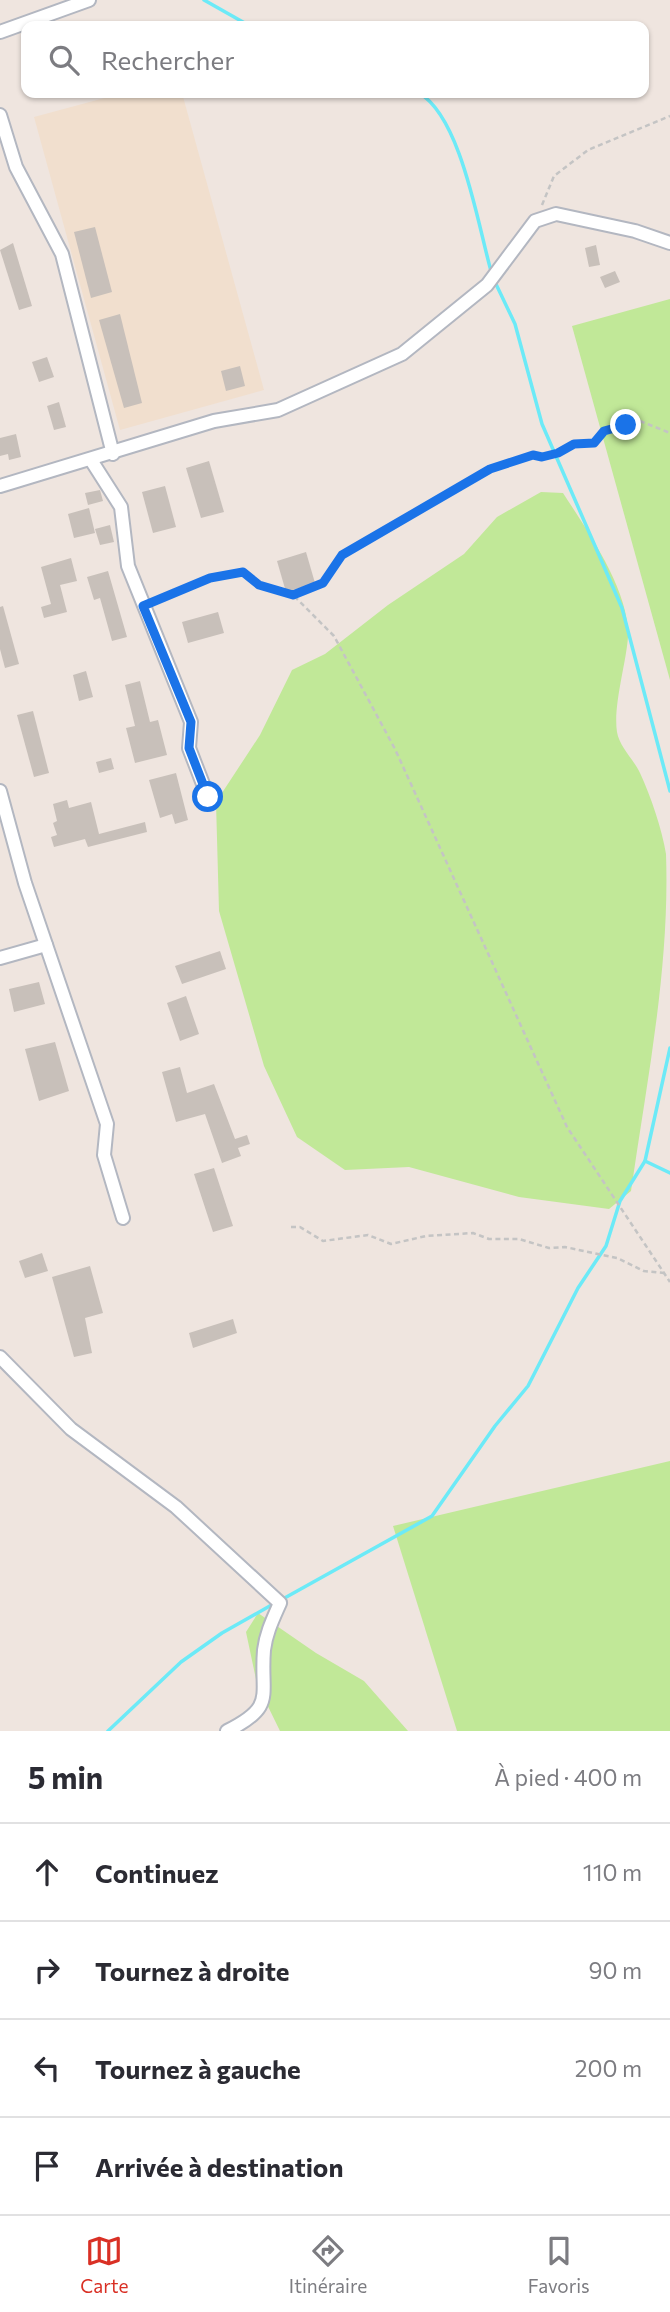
<!DOCTYPE html>
<html lang="fr">
<head>
<meta charset="utf-8">
<style>
	:root { --surface:#fff; --page:#f7f7f7; --text:#2b2b33; --muted:#7c7c81; --line:#e1e1e2; --accent:#d93025 }
	body { margin:0; font-family:Commissioner,sans-serif; background:var(--page); color:var(--text) }
	.stop { position:absolute; width:21px; height:21px; margin:-16px; border:5px solid #1a73e8; border-radius:50%; background:#fff }
	.stop.end { background:#1a73e8; border-color:#fff; box-shadow:0 2px 7px #0008 }
	.list { margin:0; padding:0; list-style:none }
	h2 { display:flex; justify-content:space-between; align-items:center; height:91px; margin:0; padding:0 28px; font-size:30px }
	h2 small { font-size:23px; font-weight:400; color:var(--muted) }
	.list li { display:grid; grid-template-columns:46px 1fr auto; gap:21px; align-items:center; box-sizing:border-box; height:98px; padding:0 28px; border-top:2px solid var(--line) }
	.list b { display:block; font-size:26px; white-space:nowrap }
	.list em { font-size:23px; font-style:normal; color:var(--muted) }
	.icon { flex:none; width:38px; height:38px; fill:none; stroke:currentColor; stroke-width:2; stroke-linecap:round; stroke-linejoin:round }
	.map { position:relative; flex:none; width:670px; height:1731px; overflow:hidden }
	.search { position:absolute; background:var(--surface); box-shadow:0 2px 5px #0004; left:21px; right:21px; top:21px; height:77px; display:flex; align-items:center; gap:18px; box-sizing:border-box; padding:0 24px; border-radius:14px; color:var(--muted); font-size:26px }
	.sheet { height:483px; background:var(--surface) }
	nav { display:flex; justify-content:space-around; align-items:center; box-sizing:border-box; height:98px; border-top:2px solid var(--line); background:var(--surface); font-size:19px; color:var(--muted) }
	nav a { display:grid; justify-items:center; gap:4px }
	nav .on { color:var(--accent) }
	.map>svg:first-child { display:block }
	.education { fill:#f1dfce }
	.green { fill:#c1e898 }
	.lines { fill:none; stroke-linecap:round; stroke-linejoin:round }
	.stream { stroke:#6ceaf7; stroke-width:3.5 }
	.building { fill:#c8c0ba }
	.minor-casing { stroke:#b3b7c1; stroke-width:16 }
	.path { stroke:#c4c4c4; stroke-width:2.5; stroke-dasharray:5 3.5; stroke-linecap:butt }
	.minor { stroke:#fff; stroke-width:12 }
	.route { stroke:#1a73e8; stroke-width:9 }
</style>
</head>
<body>
<div class="map">
<svg width="670" height="1731" viewBox="0 0 670 1731">
	<rect width="100%" height="100%" fill="#efe5df"/>
	<!-- education -->
	<path class="education" d="M123,93h59l82,297 -144,40 -86,-313z"/>
	<!-- green -->
	<g class="green">
		<path d="M670,299v381l-98,-354z"/>
		<path d="M541,492l22,1c24,37 67,98 65,144 -2,27 -15,69 -11,95 2,14 17,28 23,41 11,24 22,56 26,81 4,113 -19,226 -35,337l-22,18 -90,-12 -110,-30 -64,3 -48,-33 -33,-71 -45,-155 -3,-109 44,-67 32,-65 33,-16 63,-49 76,-51 33,-37z"/>
		<path d="M670,1461v270h-213l-64,-205z"/>
		<path d="M258,1613l58,40 48,28 44,50h-128l-23,-47 -11,-52z"/>
	</g>
	<g class="lines">
		<!-- stream -->
		<g class="stream">
			<path d="M204,0l46,26"/>
			<path d="M419,93c42,24 59,132 72,178"/>
			<path d="M495,282l20,42 27,100 80,184 48,183"/>
			<path d="M645,1161l25,12"/>
			<path d="M281,1600l151,-84 63,-90 33,-40 50,-98 28,-42 14,-45 25,-40 25,-113"/>
			<path d="M108,1731l73,-69 41,-29 53,-30"/>
		</g>
	</g>
	<!-- building -->
	<g class="building">
		<path d="M95,227l17,65 -21,6 -17,-66z"/>
		<path d="M13,243l19,63 -13,4 -19,-60z"/>
		<path d="M596,245l4,20 -11,2 -4,-19z"/>
		<path d="M615,271l5,11 -15,6 -5,-11z"/>
		<path d="M120,314l22,89 -18,5 -25,-88z"/>
		<path d="M47,357l7,20 -15,5 -7,-20z"/>
		<path d="M240,366l5,20 -19,5 -5,-20z"/>
		<path d="M59,402l7,25 -12,3 -7,-24z"/>
		<path d="M16,434l5,23 -12,3 -1,-6 -8,2v-18z"/>
		<path d="M209,461l15,51 -23,6 -15,-50z"/>
		<path d="M165,486l11,41 -23,6 -11,-41z"/>
		<path d="M100,490l3,11 -15,4 -3,-12z"/>
		<path d="M89,508l6,25 -21,5 -6,-24z"/>
		<path d="M110,525l4,17 -14,3 -5,-16z"/>
		<path d="M306,552l9,31 -29,9 -9,-31z"/>
		<path d="M71,558l6,23 -17,4 7,27 -23,6 -3,-11 10,-3 -10,-37z"/>
		<path d="M108,571l19,66 -15,4 -12,-43 -6,2 -7,-23z"/>
		<path d="M3,606l16,58 -14,4 -5,-19v-42z"/>
		<path d="M218,612l6,21 -36,10 -6,-21z"/>
		<path d="M86,671l7,26 -14,4 -6,-26z"/>
		<path d="M140,681l10,41 8,-2 9,35 -32,8 -9,-35 9,-2 -10,-41z"/>
		<path d="M33,711l16,62 -15,4 -17,-62z"/>
		<path d="M111,758l3,11 -15,4 -3,-11z"/>
		<path d="M176,773l12,47 -13,4 -3,-10 -12,4 -11,-38z"/>
		<path d="M67,800l2,8 22,-6 8,32 46,-12 2,10 -59,15 -3,-8 -31,8 -3,-10 6,-2 -4,-12 4,-2 -4,-17z"/>
		<path d="M220,951l6,18 -44,15 -7,-18z"/>
		<path d="M39,982l6,22 -31,8 -5,-23z"/>
		<path d="M186,996l13,38 -19,7 -13,-38z"/>
		<path d="M55,1042l14,49 -30,10 -14,-52z"/>
		<path d="M180,1067l7,26 27,-9 21,55 12,-4 3,9 -12,4 3,8 -19,7 -17,-49 -29,8 -14,-50z"/>
		<path d="M214,1168l19,58 -20,6 -19,-58z"/>
		<path d="M42,1253l6,18 -23,7 -6,-17z"/>
		<path d="M90,1266l13,47 -18,5 7,35 -18,4 -22,-80z"/>
		<path d="M233,1319l4,14 -44,15 -4,-15z"/>
	</g>
	<g class="lines">
		<!-- minor casing -->
		<g class="minor-casing">
			<g id="minor">
				<path d="M0,32l89,-32"/>
				<path d="M0,115l16,52 46,87 51,200"/>
				<path d="M91,460l30,47 7,59 63,156 -2,26 19,49"/>
				<path d="M0,486l214,-65 64,-11 124,-56 85,-69 48,-64 21,-7 79,17 35,12"/>
				<path d="M0,791l25,92 82,241 -3,31 19,63"/>
				<path d="M0,958l46,-13"/>
				<path d="M0,1357l71,72 105,78 104,96c-7,16 -14,30 -16,47 -4,46 13,56 -37,81"/>
			</g>
		</g>
		<!-- path -->
		<g class="path">
			<path d="M542,205l12,-29 34,-26 82,-34"/>
			<path d="M293,595l30,-12 19,-28 148,-86 43,-14 9,2 16,-4 16,-9 20,-1 10,-12 36,-10 30,12"/>
			<path d="M154,601l56,-23 33,-7 16,14 34,10 41,41 61,113 172,378 103,155"/>
			<path d="M291,1227h9l23,14 45,-6 23,9 35,-8 47,-3 16,6h30l30,9 16,-1 52,11 27,13 20,2"/>
		</g>
		<!-- minor -->
		<use href="#minor" class="minor"/>
	</g>
	<g class="lines">
		<!-- route -->
		<path class="route" d="M208,797l-19,-49 2,-26 -48,-116 67,-28 33,-6 16,13 34,10 30,-12 19,-28 148,-86 43,-14 9,2 16,-4 16,-9 20,-1 10,-12 22,-6"/>
	</g>
</svg>
<div class="stop" style="left:208px;top:797px"></div>
<div class="stop end" style="left:626px;top:425px"></div>
<div class="search"><svg class="icon" aria-label="search" viewBox="0 0 24 24"><circle cx="10" cy="10" r="6"/><path d="M15 15l6 6"/></svg>Rechercher</div>
</div>
<section class="sheet">
<h2>5 min<small>À pied · 400 m</small></h2>
<ul class="list">
<li><svg class="icon" aria-label="ahead" viewBox="0 0 24 24"><path d="M12 20V5M6 11l6-6 6 6"/></svg><div><b>Continuez</b></div><em>110 m</em></li>
<li><svg class="icon" aria-label="right" viewBox="0 0 24 24"><path d="M7 20v-9h11M14 6l5 5-5 5"/></svg><div><b>Tournez à droite</b></div><em>90 m</em></li>
<li><svg class="icon" aria-label="left" viewBox="0 0 24 24"><path d="M17 20v-9H6M10 6l-5 5 5 5"/></svg><div><b>Tournez à gauche</b></div><em>200 m</em></li>
<li><svg class="icon" aria-label="arrive" viewBox="0 0 24 24"><path d="M6 21V4h12l-3 4 3 4H6"/></svg><div><b>Arrivée à destination</b></div></li>
</ul>
</section>
<nav>
<a class="on"><svg class="icon" aria-label="map" viewBox="0 0 24 24"><path d="M3 6l6-2 6 2 6-2v14l-6 2-6-2-6 2zM9 4v14M15 6v14"/></svg>Carte</a>
<a><svg class="icon" aria-label="directions" viewBox="0 0 24 24"><path d="M12 3l9 9-9 9-9-9zM9 14v-3h6M13 9l2 2-2 2"/></svg>Itinéraire</a>
<a><svg class="icon" aria-label="saved" viewBox="0 0 24 24"><path d="M7 4h10v16l-5-4-5 4z"/></svg>Favoris</a>
</nav>
</body>
</html>
